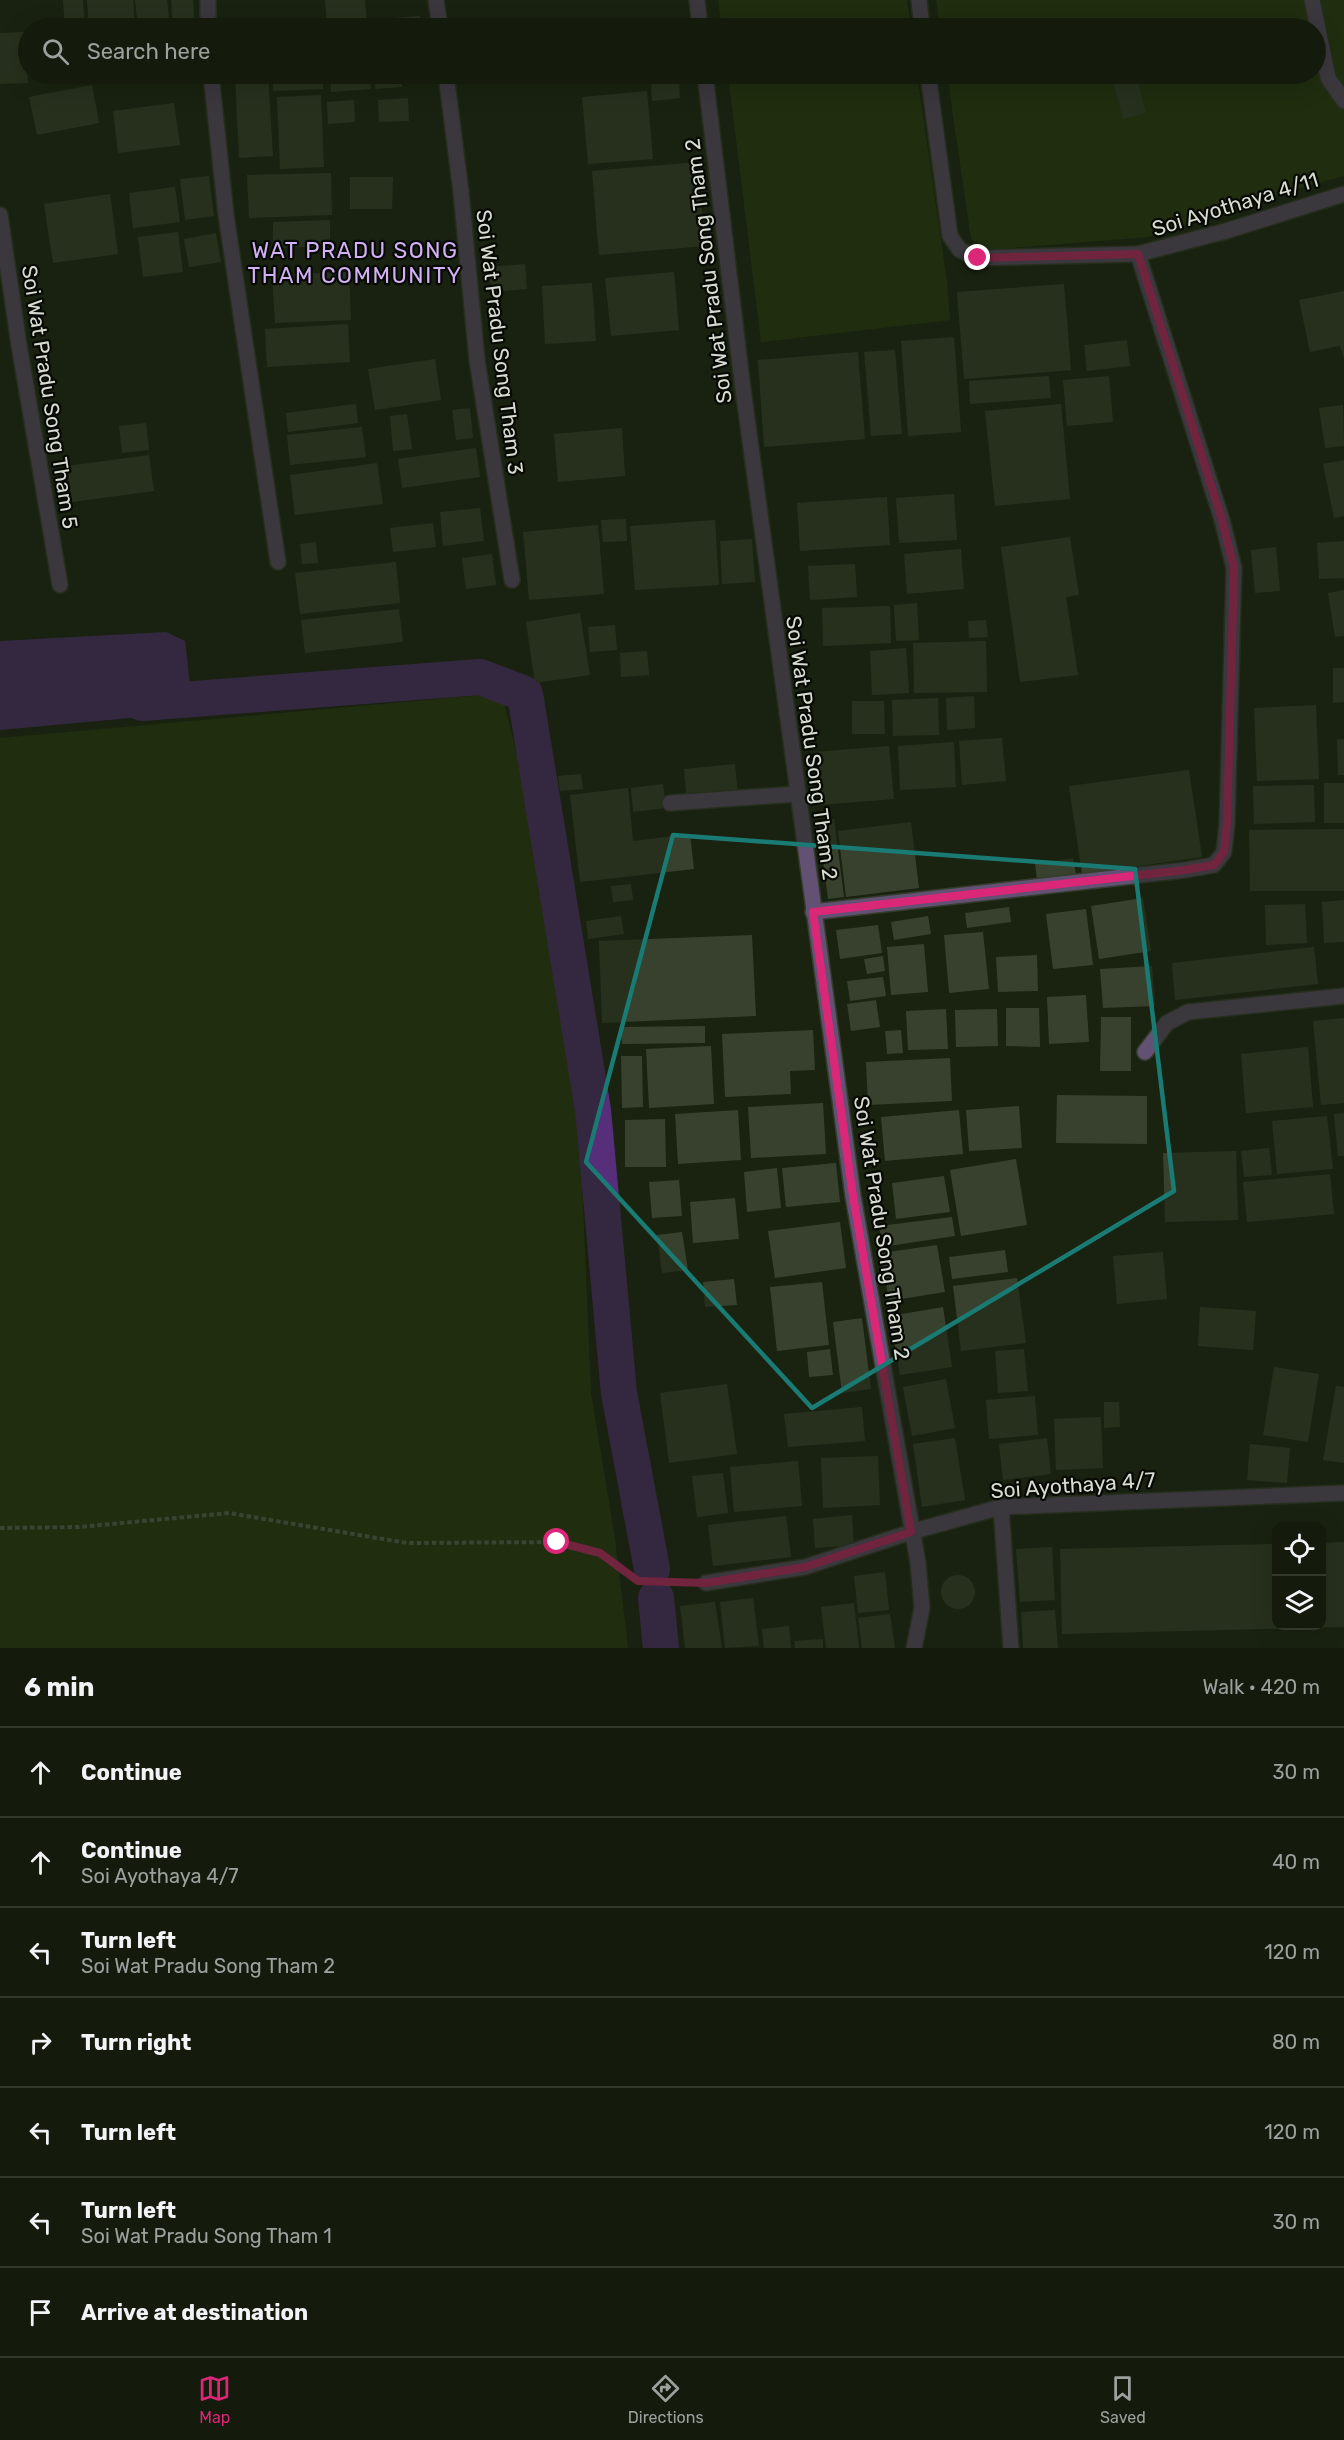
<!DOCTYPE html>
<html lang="en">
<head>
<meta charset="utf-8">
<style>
	:root { --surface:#141a0c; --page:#1d2315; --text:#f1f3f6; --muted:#9da19d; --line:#33382d; --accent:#db2777 }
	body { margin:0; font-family:Rubik,sans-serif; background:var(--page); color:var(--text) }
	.controls { position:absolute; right:18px; bottom:18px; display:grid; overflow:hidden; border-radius:12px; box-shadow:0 6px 24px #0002 }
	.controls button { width:54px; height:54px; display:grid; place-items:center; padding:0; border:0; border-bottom:2px solid var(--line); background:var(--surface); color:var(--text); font:30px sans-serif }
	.stop { position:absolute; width:18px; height:18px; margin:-14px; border:4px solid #db2777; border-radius:50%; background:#fff }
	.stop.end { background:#db2777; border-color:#fff; box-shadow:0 2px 6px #0008 }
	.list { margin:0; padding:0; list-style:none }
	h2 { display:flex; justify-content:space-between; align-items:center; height:78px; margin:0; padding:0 24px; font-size:26px }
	h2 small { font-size:20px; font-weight:400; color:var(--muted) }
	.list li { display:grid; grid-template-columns:39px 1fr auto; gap:18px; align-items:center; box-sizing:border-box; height:90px; padding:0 24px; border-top:2px solid var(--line) }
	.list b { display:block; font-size:22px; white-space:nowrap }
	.list p { margin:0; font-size:20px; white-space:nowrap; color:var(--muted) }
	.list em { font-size:20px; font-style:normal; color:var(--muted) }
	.icon { flex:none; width:33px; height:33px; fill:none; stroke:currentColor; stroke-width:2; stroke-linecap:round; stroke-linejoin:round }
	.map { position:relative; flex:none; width:1344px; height:1648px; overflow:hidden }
	.search { position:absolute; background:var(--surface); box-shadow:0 6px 24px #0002; left:18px; right:18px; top:18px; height:66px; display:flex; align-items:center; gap:15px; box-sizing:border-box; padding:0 21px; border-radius:33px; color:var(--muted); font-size:22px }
	.sheet { height:708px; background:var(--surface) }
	nav { display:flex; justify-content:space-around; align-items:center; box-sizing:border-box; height:84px; border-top:2px solid var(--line); background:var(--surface); font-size:16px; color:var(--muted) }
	nav a { display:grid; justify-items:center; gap:3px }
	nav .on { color:var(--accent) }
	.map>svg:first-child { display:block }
	.green { fill:#283b0e }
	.water { fill:#562e7a }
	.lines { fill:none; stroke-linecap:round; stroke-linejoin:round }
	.canal { stroke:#562e7a; stroke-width:36 }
	.building { fill:#38412e }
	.minor-casing { stroke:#343c2b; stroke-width:18 }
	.path { stroke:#656b5c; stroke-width:4; stroke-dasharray:4.5 3; stroke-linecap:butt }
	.minor { stroke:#625173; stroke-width:15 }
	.route { stroke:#db2777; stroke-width:8 }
	.marked { fill:none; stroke:#197b73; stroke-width:4.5; stroke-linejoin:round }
	.labels { text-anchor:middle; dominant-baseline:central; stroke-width:4.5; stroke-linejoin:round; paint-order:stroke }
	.street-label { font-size:21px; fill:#d7dcd1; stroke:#070a04 }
	.neighbourhood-label { font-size:22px; letter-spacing:1.5px; fill:#d1b0f4; stroke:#070a04 }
</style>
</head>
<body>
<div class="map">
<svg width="1344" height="1648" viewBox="0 0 1344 1648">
	<rect width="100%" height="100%" fill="#1a2210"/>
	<!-- green -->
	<g class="green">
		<path d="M718,0h189l4,28h-189z"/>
		<path d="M936,0h408v176l-48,13 -148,48 -162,13 -15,-11 -24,-165h369v-46h-376z"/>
		<path d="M728,74h189l30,208 3,38 -189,22z"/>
		<path d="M483,695l21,9 36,141 39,265 12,283 24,146 13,109h-628v-910z"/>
	</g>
	<!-- water -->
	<path class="water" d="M166,632l19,9 7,61 -8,11 -184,17v-89z"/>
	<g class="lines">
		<!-- canal -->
		<g class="canal">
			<path d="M142,703l338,-26 45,17 68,416 26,283 33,176"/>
			<path d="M656,1598l5,50"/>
		</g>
	</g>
	<!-- building -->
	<g class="building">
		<path d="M63,0h20l2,28h-20z"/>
		<path d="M87,0h46l2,28h-46z"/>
		<path d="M135,0h32l3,28h-32z"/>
		<path d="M171,0h22l2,28h-22z"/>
		<path d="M325,0h40l2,28h-40z"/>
		<path d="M420,16l1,12h-28l-1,-10z"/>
		<path d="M680,22l1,6h-60v-1z"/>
		<path d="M320,24v4h-51v-1z"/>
		<path d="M25,32l3,51 -28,1v-51z"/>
		<path d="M92,74h48l1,1 -49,3z"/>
		<path d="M235,74h33l5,82 -34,2z"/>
		<path d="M272,74h51v15l-50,2z"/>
		<path d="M330,74h40l1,15 -40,3z"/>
		<path d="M374,74h27l1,13 -27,2z"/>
		<path d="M580,74h101v1l-100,9z"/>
		<path d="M1111,74h25l10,39 -23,6z"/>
		<path d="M679,79l1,19 -28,3 -1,-21z"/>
		<path d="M92,85l7,38 -62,12 -8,-38z"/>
		<path d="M647,91l6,68 -65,5 -6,-67z"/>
		<path d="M321,95l3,72 -44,2 -3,-72z"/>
		<path d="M408,98l1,23 -30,1 -1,-22z"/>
		<path d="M354,100l1,22 -27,2 -1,-22z"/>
		<path d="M174,103l6,42 -62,8 -5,-42z"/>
		<path d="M698,162l7,84 -106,9 -7,-84z"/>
		<path d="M331,173l1,42 -83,3 -2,-43z"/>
		<path d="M209,176l5,40 -29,4 -5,-41z"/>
		<path d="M350,177h43l-1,32h-42z"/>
		<path d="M175,187l5,35 -47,6 -4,-35z"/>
		<path d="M110,194l8,60 -65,9 -9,-59z"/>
		<path d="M330,220v26l-57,2v-26z"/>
		<path d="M178,232l5,40 -40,5 -5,-40z"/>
		<path d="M216,233l5,29 -32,5 -5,-28z"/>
		<path d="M525,264l2,25 -36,3 -2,-25z"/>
		<path d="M349,272l2,48 -76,3 -3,-48z"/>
		<path d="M674,272l5,58 -68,6 -6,-58z"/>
		<path d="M592,283l4,58 -51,3 -3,-58z"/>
		<path d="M1064,284l7,86 -107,9 -7,-87z"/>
		<path d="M1344,291v67l-4,-12 -30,6 -11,-52z"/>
		<path d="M348,324l2,38 -83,5 -2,-38z"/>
		<path d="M954,337l7,95 -53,4 -7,-95z"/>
		<path d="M1127,340l3,26 -43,5 -3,-26z"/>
		<path d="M895,350l7,84 -31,2 -7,-84z"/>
		<path d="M858,352l7,87 -101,8 -6,-87z"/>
		<path d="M435,359l6,41 -66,10 -7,-41z"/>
		<path d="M1049,376l2,22 -81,6 -1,-23z"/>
		<path d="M1109,376l4,46 -46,4 -4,-46z"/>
		<path d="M356,404l2,19 -70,9 -2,-19z"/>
		<path d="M1061,404l9,95 -75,7 -10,-95z"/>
		<path d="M1343,405l1,41 -19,2 -6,-40z"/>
		<path d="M470,408l3,30 -17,2 -4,-30z"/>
		<path d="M407,414l5,35 -19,2 -3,-35z"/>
		<path d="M146,423l3,27 -27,3 -3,-27z"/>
		<path d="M362,427l4,30 -76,8 -3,-30z"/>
		<path d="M622,428l3,48 -67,6 -4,-48z"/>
		<path d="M476,448l4,29 -78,11 -4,-29z"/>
		<path d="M149,455l5,36 -82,11 -5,-36z"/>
		<path d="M1344,460v56l-10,2 -11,-54z"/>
		<path d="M377,463l6,41 -88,11 -5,-40z"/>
		<path d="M954,494l3,46 -58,3 -3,-45z"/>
		<path d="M887,497l3,48 -90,6 -3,-48z"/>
		<path d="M480,508l4,33 -41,5 -3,-34z"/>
		<path d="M626,519l1,22 -24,1 -2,-22z"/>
		<path d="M715,520l4,65 -84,5 -5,-64z"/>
		<path d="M433,523l3,24 -43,5 -3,-24z"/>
		<path d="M598,525l6,69 -75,6 -6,-68z"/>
		<path d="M1070,537l9,58 -13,2 12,78 -58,7 -19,-135z"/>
		<path d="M752,539l3,43 -33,2 -2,-43z"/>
		<path d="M1344,541v37l-25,1 -2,-36z"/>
		<path d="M316,542l2,21 -16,1 -2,-20z"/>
		<path d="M1276,547l4,44 -25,2 -4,-43z"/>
		<path d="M961,549l3,40 -57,5 -3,-40z"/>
		<path d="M492,554l4,31 -30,4 -4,-31z"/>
		<path d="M396,562l4,41 -100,11 -5,-41z"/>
		<path d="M855,564l2,33 -47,3 -2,-34z"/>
		<path d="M1344,590v46l-9,1 -7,-44z"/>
		<path d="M917,603l2,37 -23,1 -2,-36z"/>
		<path d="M890,606l1,37 -68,3 -1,-38z"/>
		<path d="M399,609l4,33 -98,11 -4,-33z"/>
		<path d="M580,613l10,62 -55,8 -9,-61z"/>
		<path d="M986,620l2,17 -19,1 -1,-17z"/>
		<path d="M615,625l2,25 -27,2 -2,-25z"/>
		<path d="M986,641l1,51 -73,1 -1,-50z"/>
		<path d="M906,648l3,45 -37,2 -2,-44z"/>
		<path d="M647,651l2,24 -28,2 -1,-24z"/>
		<path d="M1333,668h11v34l-11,1z"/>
		<path d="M974,696l1,32 -28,2 -1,-32z"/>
		<path d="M938,698l1,37 -46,1 -1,-36z"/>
		<path d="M852,701h32l1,33h-33z"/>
		<path d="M1316,705l3,74 -62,2 -3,-73z"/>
		<path d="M1002,738l4,43 -44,4 -3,-44z"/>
		<path d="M1337,739h7v36h-6z"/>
		<path d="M954,742l2,45 -56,3 -2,-44z"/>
		<path d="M889,746l5,53 -75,6 -5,-53z"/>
		<path d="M735,764l3,31 -51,6 -3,-32z"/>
		<path d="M1189,770l13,87 -120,17 -13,-88z"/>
		<path d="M581,774l2,15 -23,2 -2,-15z"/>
		<rect x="1324" y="783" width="20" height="40"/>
		<path d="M663,784l3,24 -33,4 -2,-24z"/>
		<path d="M1314,785l1,37 -61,2 -1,-38z"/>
		<path d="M628,788l5,53 57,-7 4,35 -114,13 -10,-87z"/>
		<path d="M834,819l10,78 -16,2 -10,-78z"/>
		<path d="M911,822l8,66 -73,9 -8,-66z"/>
		<path d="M1344,829v62h-94l-1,-61z"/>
		<path d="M1073,858l3,16 -39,6 -2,-16z"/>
		<path d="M631,884l2,16 -20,2 -2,-16z"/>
		<path d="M1143,898l8,53 -52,8 -8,-53z"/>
		<path d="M1344,900v42l-20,1 -2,-41z"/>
		<path d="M1305,904l2,39 -41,2 -1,-40z"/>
		<path d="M1009,907l2,15 -44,6 -2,-15z"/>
		<path d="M1086,909l7,56 -40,4 -7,-55z"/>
		<path d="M621,916l3,18 -36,5 -2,-18z"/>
		<path d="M928,916l3,18 -37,6 -3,-18z"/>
		<path d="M878,925l4,28 -42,6 -4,-29z"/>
		<path d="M983,932l6,57 -40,4 -5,-58z"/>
		<path d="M752,935l4,81 -154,7 -3,-82z"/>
		<path d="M924,944l4,48 -37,3 -4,-48z"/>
		<path d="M1314,947l4,37 -143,16 -3,-37z"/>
		<path d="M1037,955l1,36 -40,1 -2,-35z"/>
		<path d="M883,956l2,15 -18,3 -3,-15z"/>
		<path d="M1152,966l3,40 -52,2 -3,-39z"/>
		<path d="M883,977l3,19 -36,5 -3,-20z"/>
		<path d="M1086,995l3,47 -40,2 -2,-47z"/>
		<path d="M876,1000l4,27 -29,4 -4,-27z"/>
		<path d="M1006,1008h33l1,39 -34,-1z"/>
		<path d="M946,1009l2,40 -40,1 -2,-39z"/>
		<path d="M997,1009l1,37 -42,1 -1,-37z"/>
		<path d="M1101,1017h30v54h-31z"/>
		<path d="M1344,1018v85l-23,2 -8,-84z"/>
		<path d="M705,1026v17l-83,1 -1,-17z"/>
		<path d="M813,1030l2,40 -25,1 1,23 -66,3 -3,-63z"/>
		<path d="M901,1030l2,23 -16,1 -2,-23z"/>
		<path d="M711,1046l3,58 -65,4 -3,-59z"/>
		<path d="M1308,1047l5,60 -67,6 -5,-59z"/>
		<path d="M621,1056h21l1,51 -21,1z"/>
		<path d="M950,1058l2,43 -84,4 -2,-43z"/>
		<path d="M1057,1095l90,1v48l-91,-1z"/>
		<path d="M823,1103l3,51 -75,4 -3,-51z"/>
		<path d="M1019,1106l3,42 -53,3 -3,-41z"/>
		<path d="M738,1110l3,50 -63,4 -3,-50z"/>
		<path d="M959,1110l4,44 -78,7 -4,-44z"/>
		<path d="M1344,1113v43h-6l-4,-42z"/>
		<path d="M1327,1116l6,53 -56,5 -5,-53z"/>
		<path d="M665,1119l1,48h-41v-47z"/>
		<path d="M1269,1148l3,27 -28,2 -3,-26z"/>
		<path d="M1236,1151l2,69 -73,2 -2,-69z"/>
		<path d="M1016,1159l11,66 -66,11 -11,-66z"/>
		<path d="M836,1163l4,39 -54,5 -4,-39z"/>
		<path d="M777,1168l4,40 -34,4 -3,-40z"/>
		<path d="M1330,1174l4,40 -87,8 -4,-40z"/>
		<path d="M944,1176l6,36 -54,7 -4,-36z"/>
		<path d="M679,1180l3,36 -30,2 -3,-36z"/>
		<path d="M735,1198l4,41 -46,4 -3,-41z"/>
		<path d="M952,1217l3,19 -73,11 -3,-21z"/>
		<path d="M840,1222l6,46 -71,10 -7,-47z"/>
		<path d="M682,1232l6,38 -26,3 -5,-38z"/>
		<path d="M937,1245l8,47 -56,9 -8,-48z"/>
		<path d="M1005,1250l3,22 -56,7 -3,-22z"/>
		<path d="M1163,1252l4,47 -50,5 -4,-48z"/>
		<path d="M1017,1278l9,65 -65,8 -8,-65z"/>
		<path d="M734,1279l3,26 -32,2 -2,-25z"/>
		<path d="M822,1282l7,63 -52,6 -7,-64z"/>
		<path d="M943,1307l9,60 -52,8 -10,-59z"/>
		<path d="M1200,1307l56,4 -3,39 -55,-4z"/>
		<path d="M862,1318l9,71 -29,4 -9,-71z"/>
		<path d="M830,1349l3,26 -24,2 -2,-25z"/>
		<path d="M1024,1349l4,42 -30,2 -3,-42z"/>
		<path d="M1274,1367l45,7 -11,68 -45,-7z"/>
		<path d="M946,1379l9,49 -43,8 -9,-49z"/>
		<path d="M727,1384l10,70 -68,9 -9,-70z"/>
		<path d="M1336,1386l8,1v76l-21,-3z"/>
		<path d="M1035,1396l3,39 -49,4 -3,-39z"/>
		<path d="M1104,1402h15l1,25 -16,1z"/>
		<path d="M862,1407l3,34 -77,6 -4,-33z"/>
		<path d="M1101,1417l2,51 -47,2 -2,-51z"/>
		<path d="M955,1438l10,62 -43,7 -9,-63z"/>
		<path d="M1047,1438l4,36 -48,6 -4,-36z"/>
		<path d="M1250,1444l40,4 -3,35 -40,-3z"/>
		<path d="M878,1456l2,49 -57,3 -2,-50z"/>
		<path d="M798,1461l4,45 -68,6 -4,-45z"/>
		<path d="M723,1473l5,40 -31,4 -5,-41z"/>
		<path d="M852,1515l2,30 -39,3 -2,-29z"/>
		<path d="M786,1516l5,41 -78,9 -5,-41z"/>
		<path d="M1344,1542v85l-282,7 -2,-85 216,-5v82h46v-83z"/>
		<path d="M1052,1547l3,53 -35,2 -4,-53z"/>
		<path d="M885,1572l4,38 -31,3 -4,-37z"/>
		<circle cx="958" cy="1592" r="17"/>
		<path d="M753,1598l6,48 -34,2 -5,-46z"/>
		<path d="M715,1602l7,46h-37l-5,-42z"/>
		<path d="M854,1603l5,45h-33l-5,-41z"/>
		<path d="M1055,1610l3,38h-35l-2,-36z"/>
		<path d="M890,1614l5,34h-33l-4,-30z"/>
		<path d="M789,1626l2,22h-27l-2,-19z"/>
		<path d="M823,1639v9h-28l-1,-7z"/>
	</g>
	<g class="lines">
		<!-- minor casing -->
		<g class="minor-casing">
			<g id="minor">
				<path d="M208,0v28"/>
				<path d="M436,0l4,28"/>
				<path d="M697,0l3,28"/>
				<path d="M919,0l3,28"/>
				<path d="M1312,0l16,78 16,23"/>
				<path d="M211,74l15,141 52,347"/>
				<path d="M446,74l15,118 16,168 35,220"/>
				<path d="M705,74l38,315 110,807 65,367 4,45 -8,40"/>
				<path d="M928,74l22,162 10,14 18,8 160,-4 88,-23 118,-37"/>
				<path d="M0,215l19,130 41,240"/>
				<path d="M670,803l127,-9"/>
				<path d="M813,912l372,-42 29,-5 10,-13 3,-29 7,-255 -12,-48 -84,-266"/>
				<path d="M1145,1052l22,-29 21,-11 156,-16"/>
				<path d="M1001,1507l10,141"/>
				<path d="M706,1583l99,-16 106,-35 90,-25 343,-14"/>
			</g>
		</g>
		<!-- path -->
		<path class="path" d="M0,1528l79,-1 150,-14 178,30 150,-1 43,11 38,28 43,1"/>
		<!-- minor -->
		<use href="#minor" class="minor"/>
	</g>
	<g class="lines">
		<!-- route -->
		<path class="route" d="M557,1542l43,11 38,28 68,2 99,-16 106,-35 -58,-336 -40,-284 372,-42 29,-5 10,-13 3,-29 7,-255 -12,-48 -84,-266 -160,4"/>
	</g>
	<!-- marked area -->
	<path d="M0 0H1344V1648H0ZM673,835l462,34 39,322 -362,217 -226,-246z" fill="#1a2210" fill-opacity=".55" fill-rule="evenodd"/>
	<path class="marked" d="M673,835l462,34 39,322 -362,217 -226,-246z"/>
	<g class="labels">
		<!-- street labels -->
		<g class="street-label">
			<text transform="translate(1235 204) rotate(-17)">Soi Ayothaya 4/11</text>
			<text transform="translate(708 271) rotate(-97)">Soi Wat Pradu Song Tham 2</text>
			<text transform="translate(500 342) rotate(83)">Soi Wat Pradu Song Tham 3</text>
			<text transform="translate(50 397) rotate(81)">Soi Wat Pradu Song Tham 5</text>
			<text transform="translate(812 748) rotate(82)">Soi Wat Pradu Song Tham 2</text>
			<text transform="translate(882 1228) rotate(81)">Soi Wat Pradu Song Tham 2</text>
			<text transform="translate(1073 1485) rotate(-4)">Soi Ayothaya 4/7</text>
		</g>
		<!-- neighbourhood labels -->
		<g class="neighbourhood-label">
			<text x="355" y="250">WAT PRADU SONG<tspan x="355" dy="25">THAM COMMUNITY</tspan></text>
		</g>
	</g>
</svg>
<div class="controls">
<button><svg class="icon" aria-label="locate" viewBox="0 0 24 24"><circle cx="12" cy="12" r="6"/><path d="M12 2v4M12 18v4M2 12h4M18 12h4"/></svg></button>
<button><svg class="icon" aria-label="layers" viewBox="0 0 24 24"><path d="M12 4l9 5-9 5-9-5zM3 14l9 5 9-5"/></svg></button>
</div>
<div class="stop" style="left:557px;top:1542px"></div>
<div class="stop end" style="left:978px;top:258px"></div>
<div class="search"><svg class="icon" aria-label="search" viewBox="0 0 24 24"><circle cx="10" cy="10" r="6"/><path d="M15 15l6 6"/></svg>Search here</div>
</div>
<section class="sheet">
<h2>6 min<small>Walk · 420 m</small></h2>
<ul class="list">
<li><svg class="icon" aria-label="ahead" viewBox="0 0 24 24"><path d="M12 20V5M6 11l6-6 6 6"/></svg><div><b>Continue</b></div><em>30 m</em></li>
<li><svg class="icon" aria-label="ahead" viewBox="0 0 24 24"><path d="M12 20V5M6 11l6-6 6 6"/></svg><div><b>Continue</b><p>Soi Ayothaya 4/7</p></div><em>40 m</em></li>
<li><svg class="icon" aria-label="left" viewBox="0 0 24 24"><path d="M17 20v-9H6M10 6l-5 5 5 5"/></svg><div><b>Turn left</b><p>Soi Wat Pradu Song Tham 2</p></div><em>120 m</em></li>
<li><svg class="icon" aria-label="right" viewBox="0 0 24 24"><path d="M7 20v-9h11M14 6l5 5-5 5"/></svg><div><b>Turn right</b></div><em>80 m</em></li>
<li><svg class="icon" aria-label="left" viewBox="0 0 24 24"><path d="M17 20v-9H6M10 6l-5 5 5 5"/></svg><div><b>Turn left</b></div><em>120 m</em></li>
<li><svg class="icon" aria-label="left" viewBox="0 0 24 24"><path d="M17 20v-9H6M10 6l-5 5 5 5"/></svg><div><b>Turn left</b><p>Soi Wat Pradu Song Tham 1</p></div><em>30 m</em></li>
<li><svg class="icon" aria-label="arrive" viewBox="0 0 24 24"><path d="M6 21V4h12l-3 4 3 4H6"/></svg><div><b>Arrive at destination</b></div></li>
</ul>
</section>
<nav>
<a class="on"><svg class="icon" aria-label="map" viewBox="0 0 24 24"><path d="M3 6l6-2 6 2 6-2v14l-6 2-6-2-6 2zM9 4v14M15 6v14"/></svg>Map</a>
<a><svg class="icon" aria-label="directions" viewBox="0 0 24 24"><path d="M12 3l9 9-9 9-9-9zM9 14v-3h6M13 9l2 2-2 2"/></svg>Directions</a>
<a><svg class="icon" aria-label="saved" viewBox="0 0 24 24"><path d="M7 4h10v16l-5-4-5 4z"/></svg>Saved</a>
</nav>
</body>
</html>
